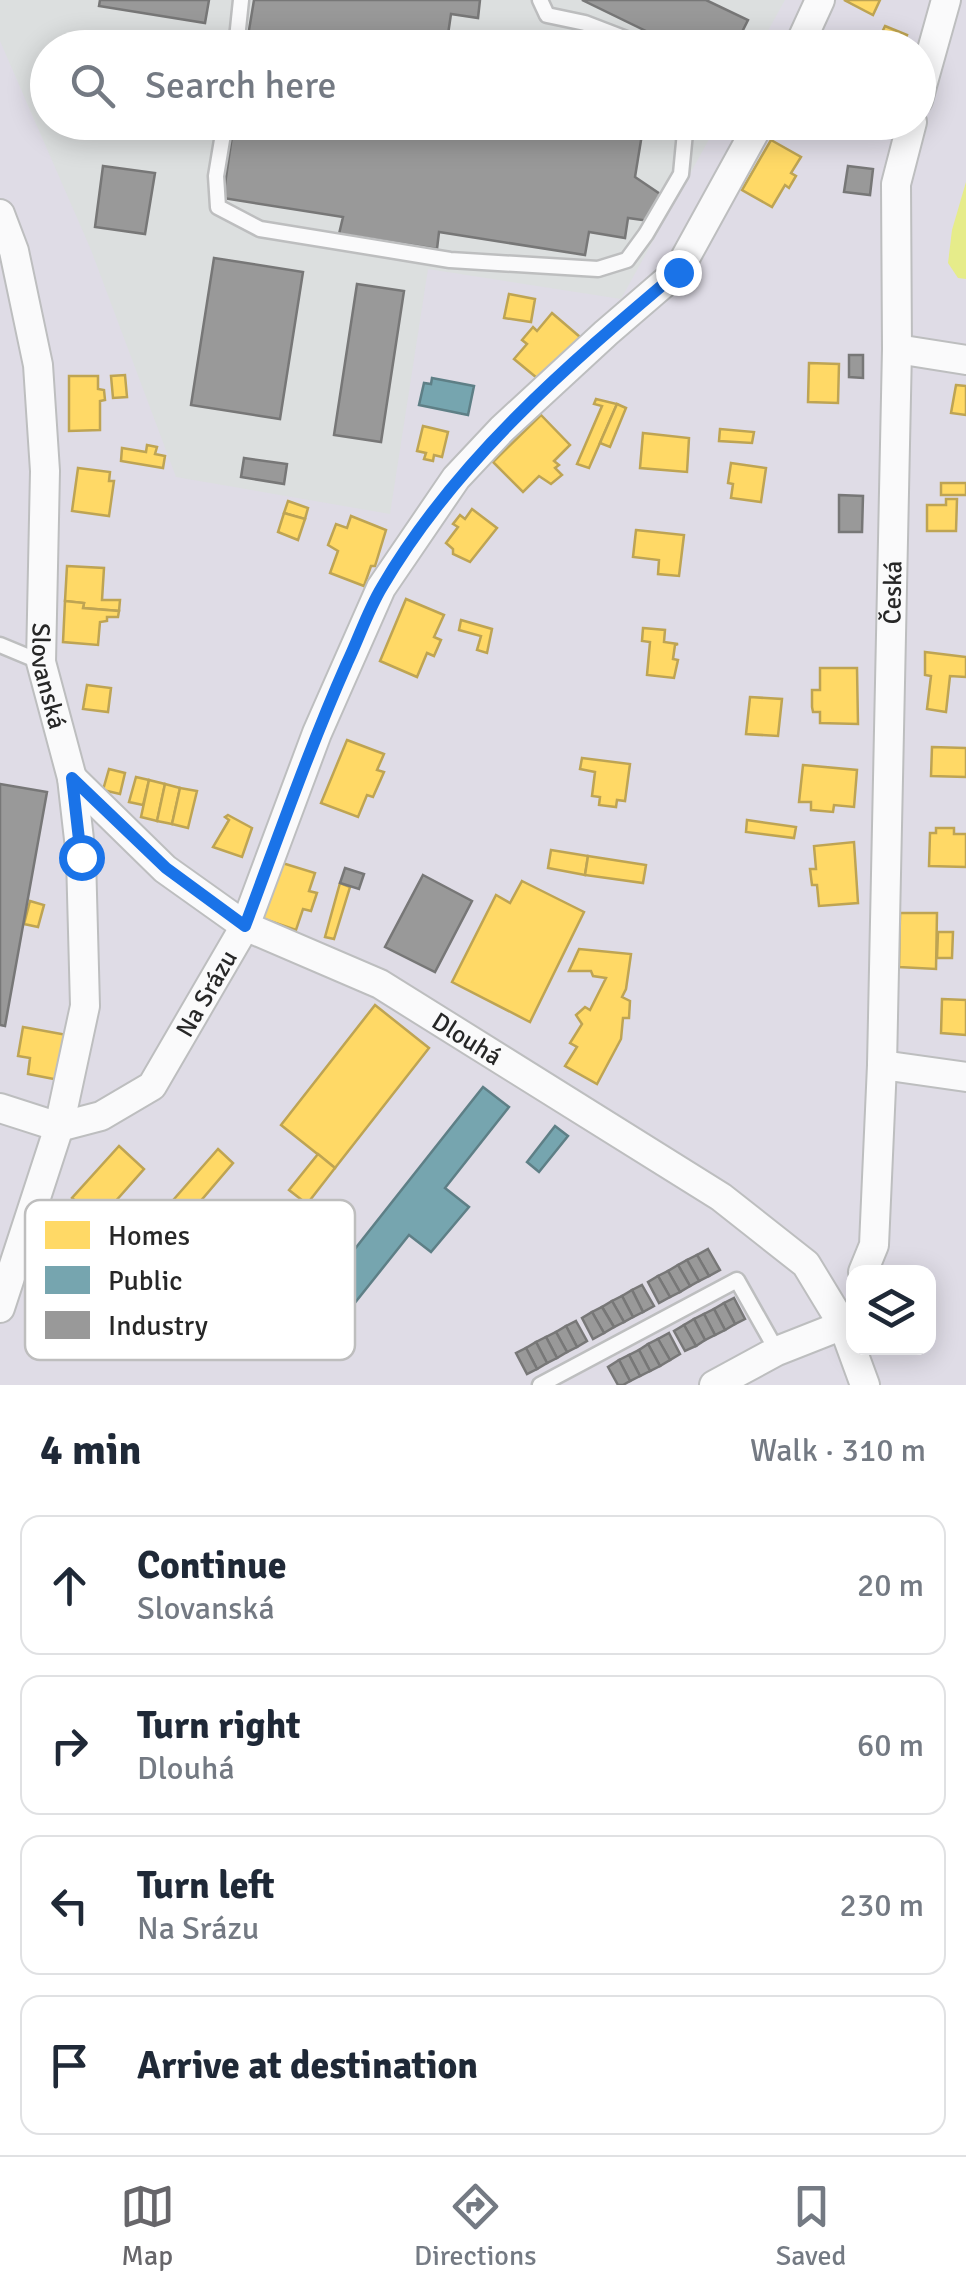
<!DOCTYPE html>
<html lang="en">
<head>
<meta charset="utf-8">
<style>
	:root { --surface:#fff; --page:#f6f6f7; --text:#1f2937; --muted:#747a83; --line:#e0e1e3; --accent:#67666a }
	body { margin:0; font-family:Signika,sans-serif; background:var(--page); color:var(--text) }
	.controls { position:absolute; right:30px; bottom:30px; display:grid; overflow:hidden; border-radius:20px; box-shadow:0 5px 25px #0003 }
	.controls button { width:90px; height:90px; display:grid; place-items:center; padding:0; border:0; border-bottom:2px solid var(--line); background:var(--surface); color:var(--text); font:50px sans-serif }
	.stop { position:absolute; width:30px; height:30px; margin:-22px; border:8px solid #1a73e8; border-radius:50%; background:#fff }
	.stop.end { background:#1a73e8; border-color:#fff; box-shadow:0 2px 10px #0008 }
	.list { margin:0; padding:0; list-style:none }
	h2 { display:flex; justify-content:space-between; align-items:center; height:130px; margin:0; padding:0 40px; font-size:42px }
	h2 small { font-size:32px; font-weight:400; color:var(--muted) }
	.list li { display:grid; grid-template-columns:65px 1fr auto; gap:30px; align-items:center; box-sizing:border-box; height:140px; margin:0 20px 20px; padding:0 20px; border:2px solid var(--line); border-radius:20px }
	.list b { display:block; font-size:38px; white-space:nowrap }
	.list p { margin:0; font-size:32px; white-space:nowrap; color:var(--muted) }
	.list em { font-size:32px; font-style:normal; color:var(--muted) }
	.icon { flex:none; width:55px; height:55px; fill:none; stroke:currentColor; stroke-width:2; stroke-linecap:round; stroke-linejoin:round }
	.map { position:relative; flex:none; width:966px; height:1385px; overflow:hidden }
	.search { position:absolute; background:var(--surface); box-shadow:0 5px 25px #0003; left:30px; right:30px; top:30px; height:110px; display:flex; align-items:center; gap:25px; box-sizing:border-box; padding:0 35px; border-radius:55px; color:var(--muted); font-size:38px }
	.sheet { height:770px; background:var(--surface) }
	nav { display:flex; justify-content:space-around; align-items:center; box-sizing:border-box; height:140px; border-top:2px solid var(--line); background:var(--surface); font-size:28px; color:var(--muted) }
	nav a { display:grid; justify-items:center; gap:5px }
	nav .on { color:var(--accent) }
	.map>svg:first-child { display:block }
	.industrial { fill:#dcdfdf }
	.water { fill:#e6ec8a }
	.homes { fill:#ffd966; stroke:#bea453; stroke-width:2.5 }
	.public { fill:#76a5af; stroke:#5e7f86; stroke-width:2.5 }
	.industry { fill:#999; stroke:#777; stroke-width:2.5 }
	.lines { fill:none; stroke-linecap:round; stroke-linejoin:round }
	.service-casing { stroke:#bdbebf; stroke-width:19 }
	.minor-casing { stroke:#bdbebf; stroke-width:32 }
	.service { stroke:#fafafb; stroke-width:14 }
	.minor { stroke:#fafafb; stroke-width:28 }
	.route { stroke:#1a73e8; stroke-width:12 }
	.labels { text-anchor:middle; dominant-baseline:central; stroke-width:10; stroke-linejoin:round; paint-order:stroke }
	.street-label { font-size:25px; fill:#272727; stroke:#fff }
	.key { fill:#fff; stroke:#bebebe; stroke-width:2.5 }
	.key-label { font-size:28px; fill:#272727 }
</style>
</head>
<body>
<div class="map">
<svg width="966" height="1385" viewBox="0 0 966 1385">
	<rect width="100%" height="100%" fill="#dfdce6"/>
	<!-- industrial -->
	<path class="industrial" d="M0,0h785l-26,47 -711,1v74l670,1 -97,176 -193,-30 -38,245 -214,-37 -85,-227 -91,-209z"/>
	<!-- water -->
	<path class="water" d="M966,182v97l-8,-1 -10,-15 4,-33z"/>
	<!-- homes -->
	<g class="homes">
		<path d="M844,0h36l-7,15z"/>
		<path d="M885,26l22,9 -5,13 -26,-3z"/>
		<path d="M771,140l30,17 -10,16 5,3 -7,12 -4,-3 -13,22 -30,-17z"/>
		<path d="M509,294l26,5 -4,23 -27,-4z"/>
		<path d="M552,313l28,24 -37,46 -29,-24 13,-15 -5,-4 11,-13 4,4z"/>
		<path d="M809,363l30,1 -1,39 -30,-1z"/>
		<path d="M125,375l2,22 -14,1 -2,-22z"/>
		<path d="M69,376h29v13l6,1 1,10 -5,1v29l-31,1z"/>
		<path d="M956,385l10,1v29l-15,-2z"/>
		<path d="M596,399l21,5 -28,64 -12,-4 25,-58 -8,-2z"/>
		<path d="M617,404l9,4 -16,39 -10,-4z"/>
		<path d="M541,415l29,30 -16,16 5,4 -4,3 7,7 -11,9 -12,-8 -16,16 -30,-30z"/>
		<path d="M423,426l25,6 -6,25 -8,-2 -1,6 -9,-2 2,-6 -9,-2z"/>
		<path d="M720,429l34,3 -2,11 -33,-2z"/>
		<path d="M643,433l46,5 -2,34 -47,-4z"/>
		<path d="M147,445l10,2 -2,7 10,2 -2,12 -42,-7 1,-13 24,4z"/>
		<path d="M731,463l35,5 -5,34 -30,-4 2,-14 -5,-1z"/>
		<path d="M78,468l32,4 -1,9h5l-5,35 -37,-5z"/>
		<rect x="941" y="483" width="25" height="12"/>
		<path d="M946,499h11l-1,32h-29v-26h19z"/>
		<path d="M288,501l20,7 -3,11 -21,-6z"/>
		<path d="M472,509l25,19 -27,34 -17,-8v-5l-7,-6 12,-16 -5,-3 7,-9 5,4z"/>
		<path d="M284,513l21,6 -7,21 -20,-8z"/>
		<path d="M351,516l35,14 -11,36h-4l-7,20 -34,-13 8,-22 -10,-6 8,-21 11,4z"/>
		<path d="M636,530l48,5 -5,41 -21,-2 1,-14 -26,-3z"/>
		<path d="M67,566l37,2 -2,32h18l-1,11 -36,-3 1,-5 -19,-2z"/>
		<path d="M406,599l38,16 -10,22 7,3 -7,16 -7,-3 -10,24 -37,-16z"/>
		<path d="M65,601l19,2 -1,5 36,3 -1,6h-11v4l-7,1 -2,23 -35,-3z"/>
		<path d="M461,620l31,9 -5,24 -10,-3 4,-14 -22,-6z"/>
		<path d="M643,628l22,2 -1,12 14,2 -3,1 -2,14 5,1 -4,18 -27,-3 3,-33 -8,-1z"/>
		<path d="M925,652l41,5v20l-16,-1 -4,36 -19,-3 4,-33 -6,-1z"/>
		<path d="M820,668h37l1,56 -38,-1v-11h-7l-1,-5v-17h8z"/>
		<path d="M87,685l24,3 -3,24 -25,-3z"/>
		<path d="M750,697l32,2 -4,37 -32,-2z"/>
		<path d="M347,740l37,14 -7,16 7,2 -11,25 -6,-2 -9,22 -37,-14z"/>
		<path d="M932,747l34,1v29l-35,-1z"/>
		<path d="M582,758l48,6 -5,37 -8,-1 -1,7 -17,-2 1,-8 -8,-1 3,-24 -15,-3z"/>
		<path d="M803,765l54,5 -3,37 -20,-2 -1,7 -22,-2v-8h-12z"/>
		<path d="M109,769l16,4 -5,21 -17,-4z"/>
		<path d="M136,777l13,3 -6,25 -14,-3z"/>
		<path d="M149,780l16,4 -8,37 -16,-4z"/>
		<path d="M165,784l15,4 -8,36 -15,-3z"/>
		<path d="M180,788l17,3 -9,37 -16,-4z"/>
		<path d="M228,815l24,13 -10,29 -29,-10 16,-27 -4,-3z"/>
		<path d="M747,820l49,7 -2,11 -48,-6z"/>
		<path d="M936,828h18v6h12v33l-37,-1 1,-33h6z"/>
		<path d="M854,842l4,61 -39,3 -2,-21h-5l-2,-16h6l-2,-23z"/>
		<path d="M551,850l37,6 -3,19 -37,-7z"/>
		<path d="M588,856l58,9 -3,18 -58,-8z"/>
		<path d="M279,862l36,11 -6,18 8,2 -6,18 -8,-2 -7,21 -35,-12z"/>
		<path d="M522,881l62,31 -54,110 -78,-40 44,-87 14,8z"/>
		<path d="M340,883l10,4 -16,52 -9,-2z"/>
		<path d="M30,901l14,4 -6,22 -14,-3z"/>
		<path d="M900,913h37l-1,56 -37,-2z"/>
		<path d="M938,932h15l-1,26h-15z"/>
		<path d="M579,949l52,5 -5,35 -4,8 8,4 -1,17h-6l-2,21 -24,45 -32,-18 12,-19 -7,-4 12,-19 -6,-9 9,-8 5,3 16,-32 -13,-2 -2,-5h-22z"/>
		<path d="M942,999l24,1v35l-25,-2z"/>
		<path d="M375,1005l54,43 -94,120 -54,-43z"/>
		<path d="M23,1027l44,8 -8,45 -31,-6 2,-16 -12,-2z"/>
		<path d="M119,1146l25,23 -46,52 -26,-23z"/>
		<path d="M218,1149l15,14 -87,102 -19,-17h4z"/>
		<path d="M318,1154l17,14 -28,36 -18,-14z"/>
	</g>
	<!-- public -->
	<g class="public">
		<path d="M432,378l42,8 -6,29 -49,-10 5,-22 7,1z"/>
		<path d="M483,1087l26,20 -64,81 24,19 -38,45 -22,-17 -63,79 -26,-21z"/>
		<path d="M555,1126l13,10 -29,36 -12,-10z"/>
	</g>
	<!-- industry -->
	<g class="industry">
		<path d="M100,0h109l-4,23 -106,-17z"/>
		<path d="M254,0h226l-2,18 -27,-4 -5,34h-200z"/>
		<path d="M582,0h124l42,20 -14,28h-53z"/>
		<path d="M234,122h410l-9,55 28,19 -14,25 -21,-3 -3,20 -36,-6 -4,23 -146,-23 -2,17 -98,-15 4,-17 -120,-19z"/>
		<path d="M103,166l52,7 -10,61 -50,-7z"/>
		<path d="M848,166l25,3 -3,26 -26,-3z"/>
		<path d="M214,258l89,14 -23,147 -89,-14z"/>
		<path d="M357,284l47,7 -23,151 -47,-7z"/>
		<path d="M849,355h14v23l-14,-1z"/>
		<path d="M244,458l43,6 -3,20 -43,-7z"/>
		<path d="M839,495l24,1 -1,36h-23z"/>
		<path d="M0,784l47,8 -42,234 -5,-1z"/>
		<path d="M345,868l19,6 -5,15 -19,-6z"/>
		<path d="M423,875l49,26 -37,71 -50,-25z"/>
		<path d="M708,1249l12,21 -11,6 -12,-21z"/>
		<path d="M697,1255l12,21 -10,5 -12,-21z"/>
		<path d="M687,1260l12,21 -9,5 -12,-21z"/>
		<path d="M678,1265l12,21 -10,6 -12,-21z"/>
		<path d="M668,1271l12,21 -10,5 -12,-21z"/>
		<path d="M658,1276l12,21 -11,6 -11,-21z"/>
		<path d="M642,1285l12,21 -11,6 -11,-22z"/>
		<path d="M632,1290l11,22 -10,5 -11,-21z"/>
		<path d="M622,1296l11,21 -9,5 -12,-21z"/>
		<path d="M734,1298l11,21 -10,5 -11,-21z"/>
		<path d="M612,1301l12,21 -10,5 -12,-20z"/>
		<path d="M724,1303l11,21 -10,6 -11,-21z"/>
		<path d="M602,1307l12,20 -10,6 -12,-21z"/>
		<path d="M714,1309l11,21 -10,5 -11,-21z"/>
		<path d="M592,1312l12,21 -11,6 -11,-21z"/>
		<path d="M704,1314l11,21 -10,5 -11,-21z"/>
		<path d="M694,1319l11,21 -9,6 -12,-21z"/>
		<path d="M576,1321l11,20 -10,6 -11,-21z"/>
		<path d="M684,1325l12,21 -11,5 -11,-20z"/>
		<path d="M566,1326l11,21 -10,5 -11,-20z"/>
		<path d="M556,1332l11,20 -10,6 -11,-21z"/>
		<path d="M669,1333l11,21 -10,6 -12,-21z"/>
		<path d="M546,1337l11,21 -10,5 -11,-21z"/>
		<path d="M658,1339l12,21 -10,6 -12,-22z"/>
		<path d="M536,1342l11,21 -10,6 -11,-21z"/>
		<path d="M648,1344l12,22 -10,5 -11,-21z"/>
		<path d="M526,1348l11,21 -10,5 -11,-21z"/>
		<path d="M639,1350l11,21 -10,5 -11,-21z"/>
		<path d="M629,1355l11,21 -10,5 -11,-21z"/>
		<path d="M619,1360l11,21 -7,4h-5l-10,-18z"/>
	</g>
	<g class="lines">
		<!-- service casing -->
		<g class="service-casing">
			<g id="service">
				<path d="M540,0l7,15 38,8 65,25"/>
				<path d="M236,48l5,-48"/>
				<path d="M225,122l-9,54 2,31 42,22 190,31 148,9 29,-9 19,-26 35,-60 5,-52"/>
				<path d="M0,645l41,17"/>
				<path d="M540,1385l197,-105 40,71"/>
			</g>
		</g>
		<!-- minor casing -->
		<g class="minor-casing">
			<g id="minor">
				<path d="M798,48l22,-48"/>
				<path d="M918,100l28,-100"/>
				<path id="s1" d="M0,214l14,37 24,114 7,106 -4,191 31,116 9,79 4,149 -26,121 -59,181"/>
				<path d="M897,349l69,11"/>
				<path id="s2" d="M72,778l93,91 80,57 135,58 341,213 85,67 37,61 22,60"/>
				<path d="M882,1065l84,12"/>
				<path d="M0,1108l59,19"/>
				<path id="s3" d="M59,1127l42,-11 51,-30 93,-160 72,-193 64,-145 75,-110 46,-49 104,-96 72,-62 82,-149"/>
				<path id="s4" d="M863,1272l11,-27 8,-180 15,-716 -1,-165 16,-62"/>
				<path d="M714,1385l63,-34 66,-26"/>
			</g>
		</g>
		<!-- service -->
		<use href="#service" class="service"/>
		<!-- minor -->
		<use href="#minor" class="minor"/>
	</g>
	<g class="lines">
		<!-- route -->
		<path class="route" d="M81,857l-9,-79 94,90 79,58c33,-88 64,-177 102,-263 12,-25 21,-53 35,-76 74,-127 186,-222 296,-315"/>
	</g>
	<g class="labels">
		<!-- street labels -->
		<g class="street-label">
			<text stroke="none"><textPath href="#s4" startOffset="682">Česká</textPath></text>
			<text stroke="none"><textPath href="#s1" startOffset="468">Slovanská</textPath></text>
			<text stroke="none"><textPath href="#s3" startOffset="210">Na Srázu</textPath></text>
			<text stroke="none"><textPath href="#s2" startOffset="478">Dlouhá</textPath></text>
		</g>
	</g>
	<!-- legend -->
	<rect x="25" y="1200" width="330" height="160" rx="15" class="key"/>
	<rect x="45" y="1221" width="45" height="28" fill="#ffd966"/>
	<rect x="45" y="1266" width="45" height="28" fill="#76a5af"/>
	<rect x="45" y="1311" width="45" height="28" fill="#999"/>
	<g class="key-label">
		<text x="108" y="1245">Homes</text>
		<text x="108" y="1290">Public</text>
		<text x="108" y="1335">Industry</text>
	</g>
</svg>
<div class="controls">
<button><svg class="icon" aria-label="layers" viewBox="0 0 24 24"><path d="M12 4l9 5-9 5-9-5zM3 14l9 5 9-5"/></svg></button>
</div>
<div class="stop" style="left:81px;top:857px"></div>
<div class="stop end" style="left:678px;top:272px"></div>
<div class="search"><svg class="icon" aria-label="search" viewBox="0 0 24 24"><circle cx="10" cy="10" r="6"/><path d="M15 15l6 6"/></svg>Search here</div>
</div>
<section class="sheet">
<h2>4 min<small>Walk · 310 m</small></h2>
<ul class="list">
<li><svg class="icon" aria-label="ahead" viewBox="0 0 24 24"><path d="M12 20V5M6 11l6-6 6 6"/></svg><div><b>Continue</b><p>Slovanská</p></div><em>20 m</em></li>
<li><svg class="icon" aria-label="right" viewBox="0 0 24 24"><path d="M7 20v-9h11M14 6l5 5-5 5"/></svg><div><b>Turn right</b><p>Dlouhá</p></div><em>60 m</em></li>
<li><svg class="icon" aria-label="left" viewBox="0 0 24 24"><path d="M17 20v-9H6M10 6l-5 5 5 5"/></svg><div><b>Turn left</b><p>Na Srázu</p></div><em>230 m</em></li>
<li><svg class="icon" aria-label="arrive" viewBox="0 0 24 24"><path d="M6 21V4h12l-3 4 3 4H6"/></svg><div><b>Arrive at destination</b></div></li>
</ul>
</section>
<nav>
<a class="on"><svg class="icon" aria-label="map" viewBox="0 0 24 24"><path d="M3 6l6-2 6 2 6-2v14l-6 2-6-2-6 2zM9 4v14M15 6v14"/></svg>Map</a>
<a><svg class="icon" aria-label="directions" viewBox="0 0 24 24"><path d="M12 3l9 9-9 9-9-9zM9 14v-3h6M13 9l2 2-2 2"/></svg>Directions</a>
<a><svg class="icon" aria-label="saved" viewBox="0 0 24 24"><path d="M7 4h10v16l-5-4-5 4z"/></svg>Saved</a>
</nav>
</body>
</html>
